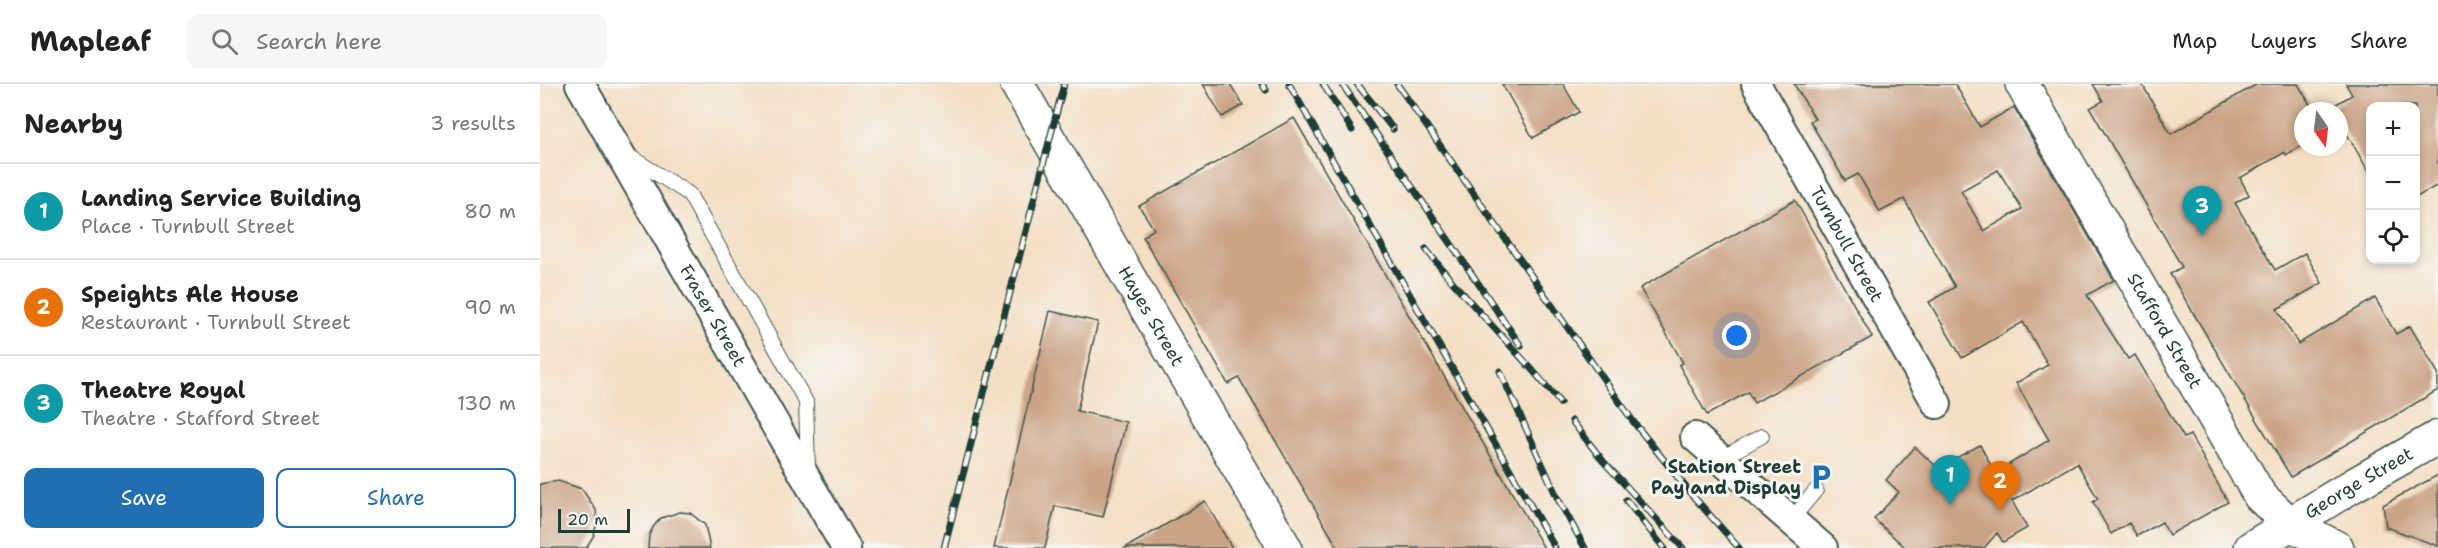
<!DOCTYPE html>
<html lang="en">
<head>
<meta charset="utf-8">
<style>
	:root { --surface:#fff; --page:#f6f6f6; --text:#222; --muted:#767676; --line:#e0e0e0; --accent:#1f6fb2 }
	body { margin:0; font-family:"Shantell Sans",sans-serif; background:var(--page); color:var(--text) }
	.controls { position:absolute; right:18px; top:18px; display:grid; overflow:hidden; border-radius:12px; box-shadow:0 3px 9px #0003 }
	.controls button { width:54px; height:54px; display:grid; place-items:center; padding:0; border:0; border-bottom:2px solid var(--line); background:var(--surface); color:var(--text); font:30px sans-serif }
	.compass { position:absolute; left:1754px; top:18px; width:54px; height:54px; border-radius:50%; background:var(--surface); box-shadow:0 3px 9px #0003; rotate:166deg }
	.scale { position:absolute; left:18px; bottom:15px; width:72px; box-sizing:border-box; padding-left:6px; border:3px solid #1f3d34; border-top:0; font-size:16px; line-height:21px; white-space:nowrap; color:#1f3d34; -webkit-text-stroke:4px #f6f6f2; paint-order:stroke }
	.you { position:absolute; left:1197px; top:252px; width:21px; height:21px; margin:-15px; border:4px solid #fff; border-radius:50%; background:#1a73e8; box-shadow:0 0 0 9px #1a73e833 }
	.badge { display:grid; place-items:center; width:39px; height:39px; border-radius:50%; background:var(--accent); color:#fff; font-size:20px; font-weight:700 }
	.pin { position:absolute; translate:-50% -50px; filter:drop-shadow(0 2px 3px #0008) }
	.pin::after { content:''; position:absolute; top:32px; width:21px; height:18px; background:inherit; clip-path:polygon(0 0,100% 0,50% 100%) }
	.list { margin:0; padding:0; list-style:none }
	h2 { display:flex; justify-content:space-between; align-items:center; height:78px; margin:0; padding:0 24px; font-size:26px }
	h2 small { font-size:20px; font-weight:400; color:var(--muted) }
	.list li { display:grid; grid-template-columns:39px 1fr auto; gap:18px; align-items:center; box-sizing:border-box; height:96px; padding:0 24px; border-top:2px solid var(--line) }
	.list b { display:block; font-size:22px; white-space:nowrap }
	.list p { margin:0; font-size:20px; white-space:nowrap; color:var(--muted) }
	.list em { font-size:20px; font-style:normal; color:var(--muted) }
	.actions { display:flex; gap:12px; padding:18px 24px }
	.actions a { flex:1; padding:14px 0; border:2px solid var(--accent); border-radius:12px; text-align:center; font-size:21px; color:var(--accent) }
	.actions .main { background:var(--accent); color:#fff }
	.icon { flex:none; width:33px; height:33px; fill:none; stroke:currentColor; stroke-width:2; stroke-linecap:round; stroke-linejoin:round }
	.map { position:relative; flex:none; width:1898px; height:464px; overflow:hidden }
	header { display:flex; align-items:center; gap:36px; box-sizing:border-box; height:84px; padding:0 30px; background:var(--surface); border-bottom:2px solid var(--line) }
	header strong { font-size:28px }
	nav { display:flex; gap:33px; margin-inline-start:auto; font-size:21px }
	.search { width:420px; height:54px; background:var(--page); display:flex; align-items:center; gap:15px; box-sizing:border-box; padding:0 21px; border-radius:12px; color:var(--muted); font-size:22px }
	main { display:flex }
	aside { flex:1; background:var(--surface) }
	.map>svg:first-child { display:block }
	.building { fill:#cba385; fill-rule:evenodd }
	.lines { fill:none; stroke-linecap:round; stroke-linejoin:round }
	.lane-casing { stroke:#3f554a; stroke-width:16 }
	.street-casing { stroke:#3f554a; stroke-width:32 }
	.secondary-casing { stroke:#3f554a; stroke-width:36 }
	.lane { stroke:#fff; stroke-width:14 }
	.street { stroke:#fff; stroke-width:28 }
	.secondary { stroke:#fff; stroke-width:33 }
	.rail-casing { stroke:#1f3d34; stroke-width:7 }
	.rail { stroke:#f6f6f2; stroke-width:4.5; stroke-dasharray:14; stroke-linecap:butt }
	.labels { text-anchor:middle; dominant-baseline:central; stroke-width:6; stroke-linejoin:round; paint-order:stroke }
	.street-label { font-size:18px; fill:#1f3d34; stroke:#f6f6f2 }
	.poi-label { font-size:18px; font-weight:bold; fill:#1f3d34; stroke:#f6f6f2; text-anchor:end }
</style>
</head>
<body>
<header>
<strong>Mapleaf</strong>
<div class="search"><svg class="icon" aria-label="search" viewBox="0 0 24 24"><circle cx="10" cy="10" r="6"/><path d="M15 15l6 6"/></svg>Search here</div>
<nav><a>Map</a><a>Layers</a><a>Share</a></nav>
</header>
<main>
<aside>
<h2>Nearby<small>3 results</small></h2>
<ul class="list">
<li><span class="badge" style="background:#0f9aa8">1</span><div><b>Landing Service Building</b><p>Place · Turnbull Street</p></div><em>80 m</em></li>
<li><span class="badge" style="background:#e8710a">2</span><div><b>Speights Ale House</b><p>Restaurant · Turnbull Street</p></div><em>90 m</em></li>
<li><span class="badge" style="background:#0f9aa8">3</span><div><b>Theatre Royal</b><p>Theatre · Stafford Street</p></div><em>130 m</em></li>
</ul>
<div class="actions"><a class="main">Save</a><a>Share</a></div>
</aside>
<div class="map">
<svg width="1898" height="464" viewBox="0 0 1898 464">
	<rect width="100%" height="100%" fill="#f6f6f2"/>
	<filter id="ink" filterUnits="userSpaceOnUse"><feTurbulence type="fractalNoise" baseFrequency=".0167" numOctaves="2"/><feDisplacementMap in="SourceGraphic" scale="12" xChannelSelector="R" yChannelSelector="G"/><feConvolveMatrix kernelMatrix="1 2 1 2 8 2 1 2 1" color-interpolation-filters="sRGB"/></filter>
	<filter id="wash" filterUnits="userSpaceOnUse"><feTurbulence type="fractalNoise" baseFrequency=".008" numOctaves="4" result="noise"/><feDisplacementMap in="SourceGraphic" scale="24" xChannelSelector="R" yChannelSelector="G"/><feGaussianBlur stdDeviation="1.35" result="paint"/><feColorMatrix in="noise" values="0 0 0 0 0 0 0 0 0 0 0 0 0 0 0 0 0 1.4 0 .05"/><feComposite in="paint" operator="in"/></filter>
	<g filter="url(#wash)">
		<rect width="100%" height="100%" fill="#f4dfc5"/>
		<g id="blocks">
			<!-- building -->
			<g class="building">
				<path d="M663,0h27l13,21 -21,12z"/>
				<path d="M962,0h61l16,28 -46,26z"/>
				<path d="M1254,0h161l25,43 34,-20 100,173 -27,15 41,64 7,-4 49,83 6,-3 38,67 -59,33 -7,-13 -25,14 -8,-13 -18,11 -18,-32 5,-3 -21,-36 -65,38 15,27 -24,14 -6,-9 -13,15h-78l-32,-29 25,-27 -13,-12 29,-33 23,21 42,-23 15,28 54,-33 -33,-57 32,-18 -25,-43 -61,36 -33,-56 26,-15 -51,-88 -24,13 -22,-38 -13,7 -35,-60 5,-2zM1458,86l24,39 -38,22 -23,-40z"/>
				<path d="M1553,0h49l29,50 86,-50h41l16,27h-11v34l-17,10 -1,-3 -45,26 9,17 -14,8 40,67 30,-17 17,30 -45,26 21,35 77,-46 21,36 14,-8 28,47v17l-147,87 -121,-203 12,-7 -92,-159 13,-7z"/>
				<path d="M1806,0h92v101l-23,13v-92h-45v68l-31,-54v-9h-5l-3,-4 21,-12z"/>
				<path d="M754,34l250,430h-206l-99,-170 -11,6 -85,-147 11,-8 -15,-23z"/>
				<path d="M1255,116l77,137 -118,66 -6,-11 -41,23 -28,-50 4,-2 -43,-75z"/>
				<path d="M510,227l48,11 -21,89 49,11 -23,95 -48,-11 -10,42h-51z"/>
				<path d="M1898,391v71l-52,-19 -3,-22z"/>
				<path d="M18,397l24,8 14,21 1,12 -3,13 -8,13h-46v-64z"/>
				<path d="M665,417l27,47h-107l35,-20z"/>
				<path d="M140,428l10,1 15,12 5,23h-62l1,-13 5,-9 7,-8z"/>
			</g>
		</g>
	</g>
	<g filter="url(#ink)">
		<use href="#blocks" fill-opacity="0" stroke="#3f554a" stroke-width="1.5"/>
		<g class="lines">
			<!-- lane casing -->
			<g class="lane-casing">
				<g id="lane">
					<path d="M89,72l60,38 117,208 2,67"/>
					<path d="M1180,375l42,-23"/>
					<path d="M1251,436l25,-30"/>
				</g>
			</g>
			<!-- street casing -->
			<g class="street-casing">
				<g id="street">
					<path id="s1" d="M40,0l266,464"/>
					<path id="s2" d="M1216,0l181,320"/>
					<path d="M1155,353l128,111"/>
				</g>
			</g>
			<!-- secondary casing -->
			<g class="secondary-casing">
				<g id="secondary">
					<path id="s3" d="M477,0l268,464"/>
					<path id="s4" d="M1482,0l238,412 30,28 47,24"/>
					<path id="s5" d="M1711,464l101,-62 86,-49"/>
				</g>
			</g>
			<!-- lane -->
			<use href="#lane" class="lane"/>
			<!-- street -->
			<use href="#street" class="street"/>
			<!-- secondary -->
			<use href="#secondary" class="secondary"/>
			<!-- rail casing -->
			<g class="rail-casing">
				<g id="rail">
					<path d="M722,0l4,6"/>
					<path d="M749,0l266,464"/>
					<path d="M783,0l29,46"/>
					<path d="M802,0l179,262"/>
					<path d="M817,0l36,45"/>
					<path d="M857,0l238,340 57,71 47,53"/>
					<path d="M886,165c41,55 92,100 134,154"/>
					<path d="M960,287l58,128 27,49"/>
					<path d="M1032,337l31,40 80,87"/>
					<path d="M1086,416l38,48"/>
					<path d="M404,464l120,-464"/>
				</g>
			</g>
			<!-- rail -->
			<use href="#rail" class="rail"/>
		</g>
	</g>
	<!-- icons -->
	<defs>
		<g id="parking-bare" transform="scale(2.07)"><path d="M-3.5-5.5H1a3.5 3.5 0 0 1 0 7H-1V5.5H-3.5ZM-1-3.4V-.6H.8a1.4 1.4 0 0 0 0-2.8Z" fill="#1f6fb2" stroke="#f6f6f2" stroke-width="2.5" paint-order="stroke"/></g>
	</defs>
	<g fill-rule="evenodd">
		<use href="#parking-bare" x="1281" y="393"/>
	</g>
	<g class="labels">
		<!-- street labels -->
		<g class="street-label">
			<text stroke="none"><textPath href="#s2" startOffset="184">Turnbull Street</textPath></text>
			<text stroke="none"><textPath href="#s1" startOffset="267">Fraser Street</textPath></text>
			<text stroke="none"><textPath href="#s3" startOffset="268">Hayes Street</textPath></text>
			<text stroke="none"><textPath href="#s4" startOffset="285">Stafford Street</textPath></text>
			<text stroke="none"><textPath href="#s5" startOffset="126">George Street</textPath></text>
		</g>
		<!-- poi labels -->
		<g class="poi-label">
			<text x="1261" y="383">Station Street<tspan x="1261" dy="21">Pay and Display</tspan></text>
		</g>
	</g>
</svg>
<div class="controls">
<button>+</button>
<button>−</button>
<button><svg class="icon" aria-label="locate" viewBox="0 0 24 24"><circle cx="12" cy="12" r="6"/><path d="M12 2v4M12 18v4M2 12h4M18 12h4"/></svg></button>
</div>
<svg class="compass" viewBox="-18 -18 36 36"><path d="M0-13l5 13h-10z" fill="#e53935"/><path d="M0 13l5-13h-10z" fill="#767676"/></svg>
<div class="scale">20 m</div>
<div class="you"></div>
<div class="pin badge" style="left:1410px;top:421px;background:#0f9aa8">1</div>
<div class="pin badge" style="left:1460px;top:427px;background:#e8710a">2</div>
<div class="pin badge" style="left:1662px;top:152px;background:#0f9aa8">3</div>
</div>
</main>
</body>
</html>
